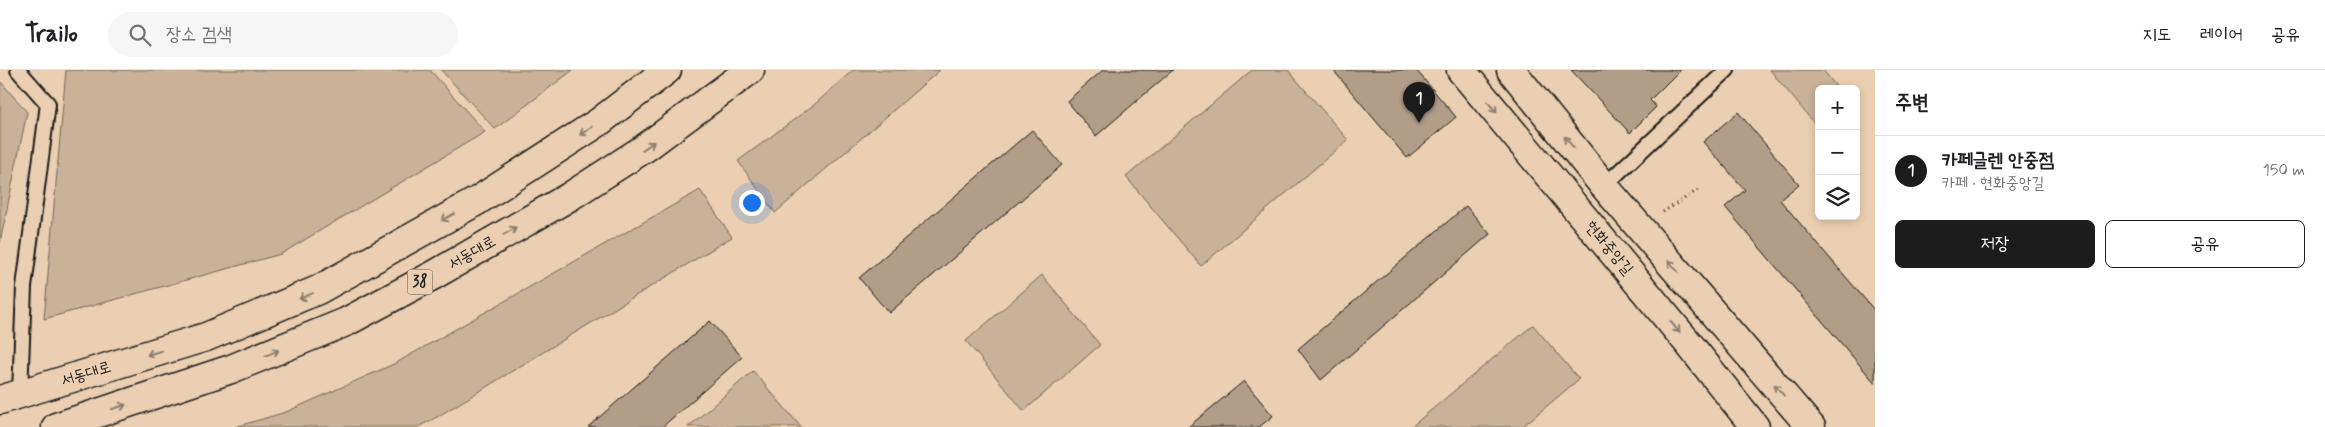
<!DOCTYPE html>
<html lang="ko">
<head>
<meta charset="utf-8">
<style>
	:root { --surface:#fff; --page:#f6f6f6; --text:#202124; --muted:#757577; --line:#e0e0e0; --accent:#1c1c1c }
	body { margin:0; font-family:Mynerve,"Poor Story",sans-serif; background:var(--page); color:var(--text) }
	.controls { position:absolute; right:15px; top:15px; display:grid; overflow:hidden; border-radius:8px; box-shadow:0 2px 8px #0003 }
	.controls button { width:45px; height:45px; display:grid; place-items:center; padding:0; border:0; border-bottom:1px solid var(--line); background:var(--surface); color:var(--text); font:25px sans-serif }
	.you { position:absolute; left:751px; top:132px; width:18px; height:18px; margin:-12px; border:4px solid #fff; border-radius:50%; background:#1a73e8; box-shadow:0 0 0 8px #1a73e833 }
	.badge { display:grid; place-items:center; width:32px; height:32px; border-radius:50%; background:var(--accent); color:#fff; font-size:16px; font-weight:700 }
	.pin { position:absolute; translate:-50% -41px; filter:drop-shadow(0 1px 2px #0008) }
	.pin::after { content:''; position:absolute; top:26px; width:18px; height:15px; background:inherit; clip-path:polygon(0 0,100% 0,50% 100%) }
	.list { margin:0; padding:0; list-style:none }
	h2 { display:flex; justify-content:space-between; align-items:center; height:65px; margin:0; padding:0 20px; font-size:21px }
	h2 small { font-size:16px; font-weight:400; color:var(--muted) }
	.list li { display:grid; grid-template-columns:32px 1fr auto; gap:15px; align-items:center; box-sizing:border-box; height:70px; padding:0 20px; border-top:1px solid var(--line) }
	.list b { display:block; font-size:19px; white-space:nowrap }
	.list p { margin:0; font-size:16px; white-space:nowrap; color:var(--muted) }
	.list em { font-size:16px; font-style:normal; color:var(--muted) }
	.actions { display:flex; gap:10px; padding:15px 20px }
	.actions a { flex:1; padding:11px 0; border:1px solid var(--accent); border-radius:8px; text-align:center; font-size:18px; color:var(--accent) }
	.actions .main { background:var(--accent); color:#fff }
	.icon { flex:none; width:28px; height:28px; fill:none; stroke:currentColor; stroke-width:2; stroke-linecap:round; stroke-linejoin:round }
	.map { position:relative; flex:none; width:1875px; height:357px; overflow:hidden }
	header { display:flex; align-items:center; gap:30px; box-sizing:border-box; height:70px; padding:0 25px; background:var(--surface); border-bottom:1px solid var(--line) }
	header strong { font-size:24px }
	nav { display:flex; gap:28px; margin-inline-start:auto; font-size:18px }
	.search { width:350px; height:45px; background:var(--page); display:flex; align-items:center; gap:12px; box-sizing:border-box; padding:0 18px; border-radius:28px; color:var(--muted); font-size:19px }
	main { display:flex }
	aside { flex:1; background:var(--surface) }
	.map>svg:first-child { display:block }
	.green { fill:#c9b19a; stroke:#72665b }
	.building { fill:#b29d89; stroke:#1c1c1c }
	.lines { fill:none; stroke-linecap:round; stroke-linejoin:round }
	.lane-casing { stroke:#1c1c1c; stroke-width:18 }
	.secondary-casing { stroke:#1c1c1c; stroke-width:31 }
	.primary-casing { stroke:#1c1c1c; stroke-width:31 }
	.path { stroke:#1c1c1c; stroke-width:3; stroke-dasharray:1 4; stroke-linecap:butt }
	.lane { stroke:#ebcfb2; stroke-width:14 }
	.secondary { stroke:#ebcfb2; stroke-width:28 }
	.primary { stroke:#ebcfb2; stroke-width:28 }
	.oneway { stroke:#8e7e6e }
	.labels { text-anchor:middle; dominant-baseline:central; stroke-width:5; stroke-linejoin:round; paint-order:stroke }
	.shield { fill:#ebcfb2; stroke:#5a5249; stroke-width:1 }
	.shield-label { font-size:15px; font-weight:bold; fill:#1c1c1c }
	.street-label { font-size:16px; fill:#1c1c1c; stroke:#ebcfb2 }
</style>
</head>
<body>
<header>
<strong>Trailo</strong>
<div class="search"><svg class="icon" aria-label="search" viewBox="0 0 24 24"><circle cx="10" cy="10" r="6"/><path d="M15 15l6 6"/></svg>장소 검색</div>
<nav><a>지도</a><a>레이어</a><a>공유</a></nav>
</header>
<main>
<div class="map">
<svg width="1875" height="357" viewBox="0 0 1875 357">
	<rect width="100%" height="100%" fill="#ebcfb2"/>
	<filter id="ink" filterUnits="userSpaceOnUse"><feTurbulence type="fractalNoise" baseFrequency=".02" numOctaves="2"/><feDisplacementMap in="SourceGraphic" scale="10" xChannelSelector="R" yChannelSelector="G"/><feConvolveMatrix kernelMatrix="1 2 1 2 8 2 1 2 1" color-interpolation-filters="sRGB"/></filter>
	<g filter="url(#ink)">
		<!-- green -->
		<g class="green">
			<path d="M66,0h364l55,62 -204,122 -237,65z"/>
			<path d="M441,0h132l-78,59z"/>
			<path d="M853,0h87l-165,143 -37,-52 77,-57z"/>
			<path d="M1252,0h36l60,70 -147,126 -75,-89z"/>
			<path d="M1770,0h53l15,19h-19v40z"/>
			<path d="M0,11l27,31 -27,131z"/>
			<path d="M700,120l32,47 -295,180 -19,10h-183l51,-15 110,-49z"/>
			<path d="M1042,205l58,70 -76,66 -58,-70z"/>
			<path d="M1533,255l46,54 -57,48h-111z"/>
			<path d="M753,301l48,56h-113z"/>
		</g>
		<!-- building -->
		<g class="building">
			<path d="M1103,0h70l-77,66 -29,-35z"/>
			<path d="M1333,0h83l40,47 -49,41z"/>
			<path d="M1571,0h109l-30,30 6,7 -26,26z"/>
			<path d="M1738,42l61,72 -19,16 95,111v72l-150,-176 20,-17 -42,-48z"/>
			<path d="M1032,60l30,35 -173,148 -30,-35z"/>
			<path d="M1466,136l24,28 -169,146 -23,-31z"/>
			<path d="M710,251l32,36 -80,70h-74z"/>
			<path d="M1244,311l29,35 -14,11h-71z"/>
		</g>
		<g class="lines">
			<!-- lane casing -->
			<g class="lane-casing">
				<g id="lane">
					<path d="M18,0l30,34 -24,183 -4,107"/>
					<path d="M1604,116l123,-116"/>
				</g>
			</g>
			<!-- secondary casing -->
			<g class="secondary-casing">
				<g id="secondary">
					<path d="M1461,0l228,274 66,83"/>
					<path d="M1511,0l93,116 207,241"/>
				</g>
			</g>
			<!-- primary casing -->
			<g class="primary-casing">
				<g id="primary">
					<path d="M0,330l206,-63 112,-47 159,-89 122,-79 68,-52"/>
					<path d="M56,357l175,-58 115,-47 88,-47 135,-78 76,-49 105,-78"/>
				</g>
			</g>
			<!-- path -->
			<path class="path" d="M1663,142l35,-22"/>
			<!-- lane -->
			<use href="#lane" class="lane"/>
			<!-- secondary -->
			<use href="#secondary" class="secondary"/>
			<!-- primary -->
			<use href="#primary" class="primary"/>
		</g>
		<!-- one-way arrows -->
		<defs><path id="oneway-shaft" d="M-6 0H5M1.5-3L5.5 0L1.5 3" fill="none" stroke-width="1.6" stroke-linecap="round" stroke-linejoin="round" transform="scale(1.25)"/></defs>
		<g class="oneway">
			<use href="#oneway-shaft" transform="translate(1492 37) rotate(50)"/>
			<use href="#oneway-shaft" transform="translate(586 61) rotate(147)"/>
			<use href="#oneway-shaft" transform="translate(1569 72) rotate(-129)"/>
			<use href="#oneway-shaft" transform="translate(648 76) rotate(-35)"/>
			<use href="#oneway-shaft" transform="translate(448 147) rotate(151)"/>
			<use href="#oneway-shaft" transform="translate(510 161) rotate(-30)"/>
			<use href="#oneway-shaft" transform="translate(1673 196) rotate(-131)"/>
			<use href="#oneway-shaft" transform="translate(306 226) rotate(157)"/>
			<use href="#oneway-shaft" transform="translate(1675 257) rotate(50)"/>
			<use href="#oneway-shaft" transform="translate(154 283) rotate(163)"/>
			<use href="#oneway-shaft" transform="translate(272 283) rotate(-22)"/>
			<use href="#oneway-shaft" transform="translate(1779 320) rotate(-131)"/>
			<use href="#oneway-shaft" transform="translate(119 337) rotate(-18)"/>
		</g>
	</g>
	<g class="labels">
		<!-- shield labels -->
		<rect class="shield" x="407.5" y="199.5" width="25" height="25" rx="4"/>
		<g class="shield-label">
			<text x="420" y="212">38</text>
		</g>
		<!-- street labels -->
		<g class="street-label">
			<text transform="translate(1609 178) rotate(50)">현화중앙길</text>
			<text transform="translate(472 183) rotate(-30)">서동대로</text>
			<text transform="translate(86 304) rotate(-17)">서동대로</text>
		</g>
	</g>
</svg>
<div class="controls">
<button>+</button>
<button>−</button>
<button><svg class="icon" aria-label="layers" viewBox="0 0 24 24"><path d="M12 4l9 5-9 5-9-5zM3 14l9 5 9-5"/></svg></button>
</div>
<div class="you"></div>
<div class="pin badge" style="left:1419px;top:53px">1</div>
</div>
<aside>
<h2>주변<small></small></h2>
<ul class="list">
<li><span class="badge">1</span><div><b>카페글렌 안중점</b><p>카페 · 현화중앙길</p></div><em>150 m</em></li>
</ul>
<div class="actions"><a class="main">저장</a><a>공유</a></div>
</aside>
</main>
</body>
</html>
